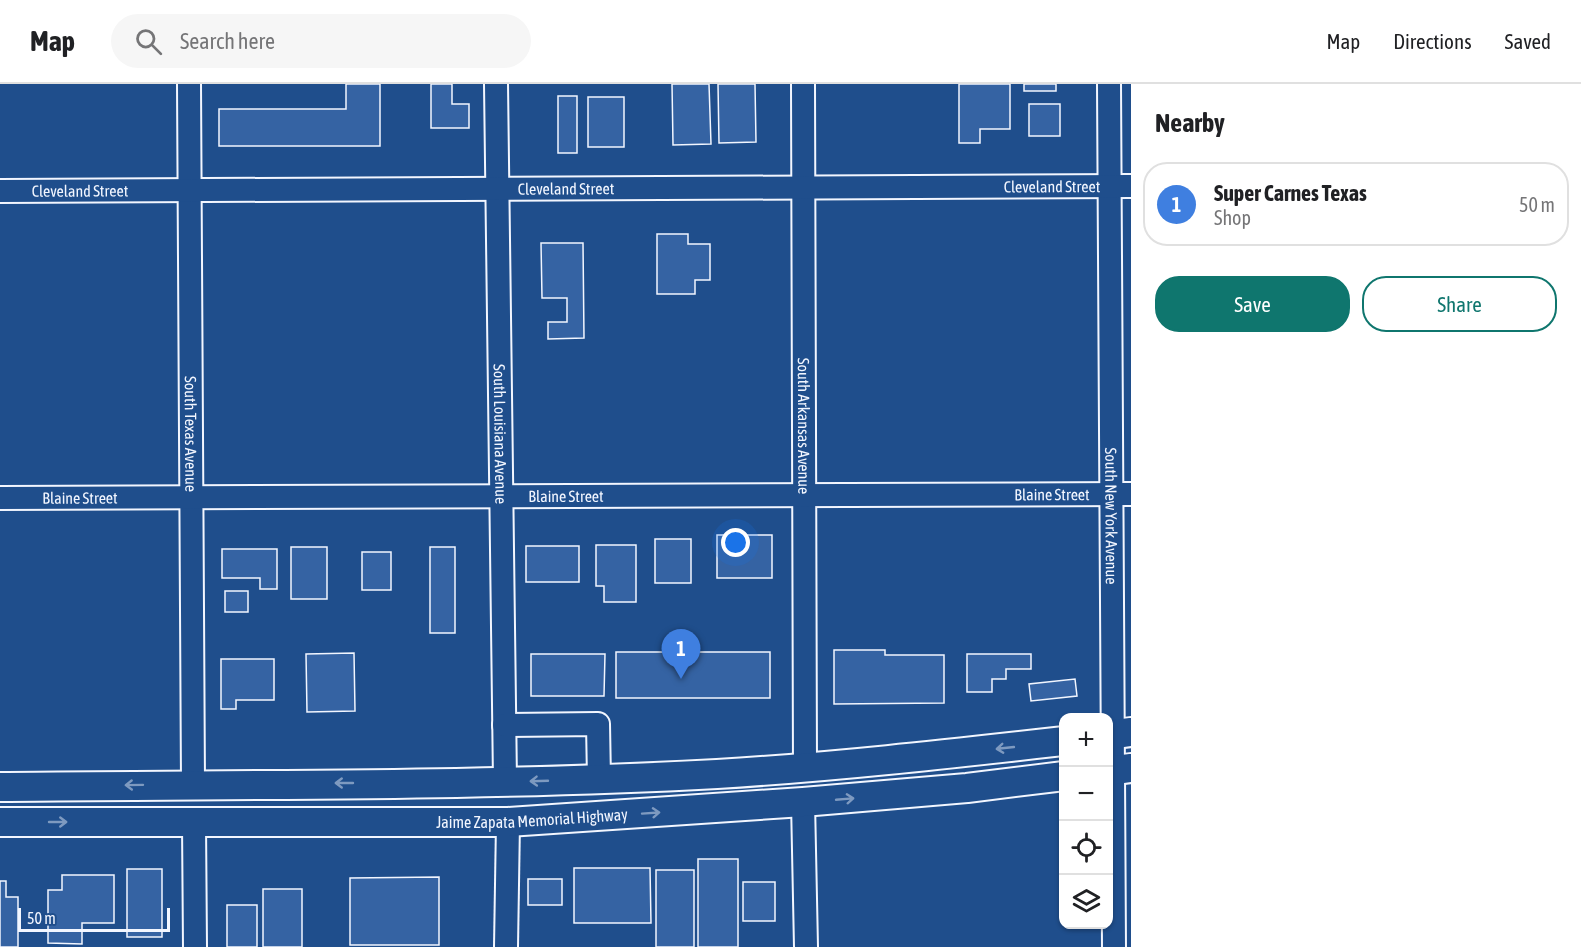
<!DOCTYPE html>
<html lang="en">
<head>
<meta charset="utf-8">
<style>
	:root { --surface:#fff; --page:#f6f6f6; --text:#202124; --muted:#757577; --line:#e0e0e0; --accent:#0f766e }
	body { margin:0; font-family:"Asap Condensed",sans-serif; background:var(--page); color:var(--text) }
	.controls { position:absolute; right:18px; bottom:18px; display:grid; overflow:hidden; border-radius:12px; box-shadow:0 2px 4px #0004 }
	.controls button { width:54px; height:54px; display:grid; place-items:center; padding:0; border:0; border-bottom:2px solid var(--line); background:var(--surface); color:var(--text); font:30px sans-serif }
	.scale { position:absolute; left:18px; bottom:15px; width:152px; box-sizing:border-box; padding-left:6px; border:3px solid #f2f6ff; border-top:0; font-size:16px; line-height:21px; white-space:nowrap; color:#f2f6ff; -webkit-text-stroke:4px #1f4e8c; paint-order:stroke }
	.you { position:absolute; left:736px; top:459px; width:21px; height:21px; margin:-15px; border:4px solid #fff; border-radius:50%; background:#1a73e8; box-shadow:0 0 0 9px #1a73e833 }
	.badge { display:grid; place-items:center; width:39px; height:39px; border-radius:50%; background:var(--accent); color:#fff; font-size:20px; font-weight:700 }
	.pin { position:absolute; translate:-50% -50px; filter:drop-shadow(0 2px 3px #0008) }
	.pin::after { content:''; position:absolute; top:32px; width:21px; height:18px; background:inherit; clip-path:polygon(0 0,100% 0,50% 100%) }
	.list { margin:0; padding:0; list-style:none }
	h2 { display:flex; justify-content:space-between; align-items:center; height:78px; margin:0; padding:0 24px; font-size:26px }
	h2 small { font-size:20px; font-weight:400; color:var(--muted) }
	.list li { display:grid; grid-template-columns:39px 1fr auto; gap:18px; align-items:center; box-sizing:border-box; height:84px; margin:0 12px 12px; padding:0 12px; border:2px solid var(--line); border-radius:24px }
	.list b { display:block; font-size:22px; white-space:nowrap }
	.list p { margin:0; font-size:20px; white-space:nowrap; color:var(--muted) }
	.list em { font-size:20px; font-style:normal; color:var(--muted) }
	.actions { display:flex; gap:12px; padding:18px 24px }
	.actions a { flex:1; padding:14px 0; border:2px solid var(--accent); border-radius:24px; text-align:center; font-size:21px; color:var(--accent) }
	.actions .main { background:var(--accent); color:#fff }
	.icon { flex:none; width:33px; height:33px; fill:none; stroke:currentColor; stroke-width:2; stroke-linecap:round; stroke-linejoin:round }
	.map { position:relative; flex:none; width:1131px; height:863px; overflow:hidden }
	header { display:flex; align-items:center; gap:36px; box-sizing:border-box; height:84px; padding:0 30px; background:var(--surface); border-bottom:2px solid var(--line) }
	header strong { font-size:28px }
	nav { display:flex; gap:33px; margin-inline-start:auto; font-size:21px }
	.search { width:420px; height:54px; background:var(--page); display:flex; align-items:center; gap:15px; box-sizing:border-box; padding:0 21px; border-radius:33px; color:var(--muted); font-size:22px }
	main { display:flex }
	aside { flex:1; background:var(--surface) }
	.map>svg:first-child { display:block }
	.building { fill:#3563a3; stroke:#f2f6ff; stroke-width:1.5 }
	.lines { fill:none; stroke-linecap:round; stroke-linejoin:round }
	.minor-casing { stroke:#f2f6ff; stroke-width:26 }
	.major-casing { stroke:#f2f6ff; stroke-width:32 }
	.minor { stroke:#1f4e8c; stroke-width:22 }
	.major { stroke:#1f4e8c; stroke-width:28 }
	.oneway { stroke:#7e9ac0 }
	.labels { text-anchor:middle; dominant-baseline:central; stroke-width:4.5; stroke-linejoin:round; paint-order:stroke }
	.street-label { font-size:16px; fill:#f2f6ff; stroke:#1f4e8c }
</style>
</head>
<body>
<header>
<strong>Map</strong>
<div class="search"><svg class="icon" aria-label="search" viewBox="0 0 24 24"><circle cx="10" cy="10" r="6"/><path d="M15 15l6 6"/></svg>Search here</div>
<nav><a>Map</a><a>Directions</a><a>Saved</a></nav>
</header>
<main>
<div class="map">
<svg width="1131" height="863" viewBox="0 0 1131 863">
	<rect width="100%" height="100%" fill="#1f4e8c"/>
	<!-- building -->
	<g class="building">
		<path d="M346,0h34v62h-161v-37h127z"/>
		<path d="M431,0h21v20h17v24h-38z"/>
		<path d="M672,0h37l2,60 -38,1z"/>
		<path d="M718,0h37l1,58 -37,1z"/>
		<path d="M959,0h51v45h-30v14h-21z"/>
		<rect x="1024" y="0" width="32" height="7"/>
		<rect x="558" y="12" width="19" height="57"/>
		<rect x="588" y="13" width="36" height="50"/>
		<rect x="1029" y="20" width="31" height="32"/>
		<path d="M657,150h31v10h22v36h-15v14h-38z"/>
		<path d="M541,159h42l1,95 -36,1v-17h19v-24h-25z"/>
		<rect x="717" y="451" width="55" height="43"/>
		<rect x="655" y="455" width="36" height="44"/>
		<path d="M596,461h40v57h-32v-16h-8z"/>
		<rect x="526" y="462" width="53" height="36"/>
		<rect x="291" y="463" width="36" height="52"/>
		<rect x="430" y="463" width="25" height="86"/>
		<path d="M222,465h55v40h-17v-11h-38z"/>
		<rect x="362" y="468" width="29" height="38"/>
		<rect x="225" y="507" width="23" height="21"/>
		<path d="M834,566h51v5h59v48l-110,1z"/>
		<rect x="616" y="568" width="154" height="46"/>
		<path d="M354,569l1,58 -48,1 -1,-58z"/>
		<path d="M531,570h74l-1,42h-73z"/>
		<path d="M967,570h64v15h-25v10h-14v13h-25z"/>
		<path d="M221,575h53v41h-38v9h-15z"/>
		<path d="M1075,595l2,17 -46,5 -2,-17z"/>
		<rect x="698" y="775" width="40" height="88"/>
		<path d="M574,784h76l1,55h-77z"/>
		<rect x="127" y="785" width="35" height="68"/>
		<rect x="656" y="786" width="38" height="77"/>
		<path d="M62,791h52v48h-32v21l-34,-1v-53h14z"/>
		<path d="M439,793v68h-89v-67z"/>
		<rect x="528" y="795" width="34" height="26"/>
		<path d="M0,797h6v16h12v50h-18z"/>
		<rect x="743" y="798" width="32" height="39"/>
		<rect x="263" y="805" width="39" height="58"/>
		<rect x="227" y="821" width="30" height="42"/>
	</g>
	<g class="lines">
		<!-- minor casing -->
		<g class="minor-casing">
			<g id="minor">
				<path id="s1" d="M189,0l4,700"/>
				<path id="s2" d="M496,0l9,698"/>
				<path id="s3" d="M803,0l2,684"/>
				<path id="s4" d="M1109,0l5,863"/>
				<path id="s5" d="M0,107l1131,-5"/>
				<path id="s6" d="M0,414l1131,-4"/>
				<path d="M504,641l94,-1 1,55"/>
				<path d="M803,718l3,145"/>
				<path d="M194,739l1,124"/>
				<path d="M506,863l2,-125"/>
			</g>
		</g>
		<!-- major casing -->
		<g class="major-casing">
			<g id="major">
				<path d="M1108,651l23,-3"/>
				<path d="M1108,687l23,-3"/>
				<path d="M0,703c239,-3 478,0 717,-13 116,-7 231,-20 347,-33"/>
				<path id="s7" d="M0,738h508l295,-20 164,-14 97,-12"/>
			</g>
		</g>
		<!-- minor -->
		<use href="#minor" class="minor"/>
		<!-- major -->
		<use href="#major" class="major"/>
	</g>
	<!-- one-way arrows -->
	<defs><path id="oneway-shaft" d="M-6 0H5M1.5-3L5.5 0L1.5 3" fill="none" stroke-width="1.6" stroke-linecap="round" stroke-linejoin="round" transform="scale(1.5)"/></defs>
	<g class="oneway">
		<use href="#oneway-shaft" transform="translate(1005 664) rotate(174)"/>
		<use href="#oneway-shaft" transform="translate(539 697) rotate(178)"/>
		<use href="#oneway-shaft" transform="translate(344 699) rotate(180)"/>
		<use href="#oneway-shaft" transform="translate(134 701) rotate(179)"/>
		<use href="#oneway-shaft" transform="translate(845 715) rotate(-5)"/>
		<use href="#oneway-shaft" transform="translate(651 729) rotate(-4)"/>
		<use href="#oneway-shaft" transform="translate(58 738)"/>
	</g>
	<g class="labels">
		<!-- street labels -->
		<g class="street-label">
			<text stroke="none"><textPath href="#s5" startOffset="1052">Cleveland Street</textPath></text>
			<text stroke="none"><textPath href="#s5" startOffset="566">Cleveland Street</textPath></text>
			<text stroke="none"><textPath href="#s5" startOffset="80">Cleveland Street</textPath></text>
			<text stroke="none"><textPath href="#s3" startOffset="342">South Arkansas Avenue</textPath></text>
			<text stroke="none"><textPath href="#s2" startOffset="350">South Louisiana Avenue</textPath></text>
			<text stroke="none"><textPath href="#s1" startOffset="350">South Texas Avenue</textPath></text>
			<text stroke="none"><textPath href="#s6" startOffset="1052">Blaine Street</textPath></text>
			<text stroke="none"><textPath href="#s6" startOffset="566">Blaine Street</textPath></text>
			<text stroke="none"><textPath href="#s6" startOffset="80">Blaine Street</textPath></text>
			<text stroke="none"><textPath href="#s4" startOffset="432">South New York Avenue</textPath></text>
			<text stroke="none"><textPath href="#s7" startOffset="532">Jaime Zapata Memorial Highway</textPath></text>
		</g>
	</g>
</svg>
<div class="controls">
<button>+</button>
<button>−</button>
<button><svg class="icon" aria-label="locate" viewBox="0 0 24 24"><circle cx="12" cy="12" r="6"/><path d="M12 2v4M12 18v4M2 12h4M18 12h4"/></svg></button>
<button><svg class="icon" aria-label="layers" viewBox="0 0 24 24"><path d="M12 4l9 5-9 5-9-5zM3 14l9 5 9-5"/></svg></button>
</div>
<div class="scale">50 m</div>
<div class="you"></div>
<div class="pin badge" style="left:681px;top:595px;background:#3f7fe0">1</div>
</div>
<aside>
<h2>Nearby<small></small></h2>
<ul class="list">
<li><span class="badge" style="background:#3f7fe0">1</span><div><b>Super Carnes Texas</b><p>Shop</p></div><em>50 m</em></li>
</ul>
<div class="actions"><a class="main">Save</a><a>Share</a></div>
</aside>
</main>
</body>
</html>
